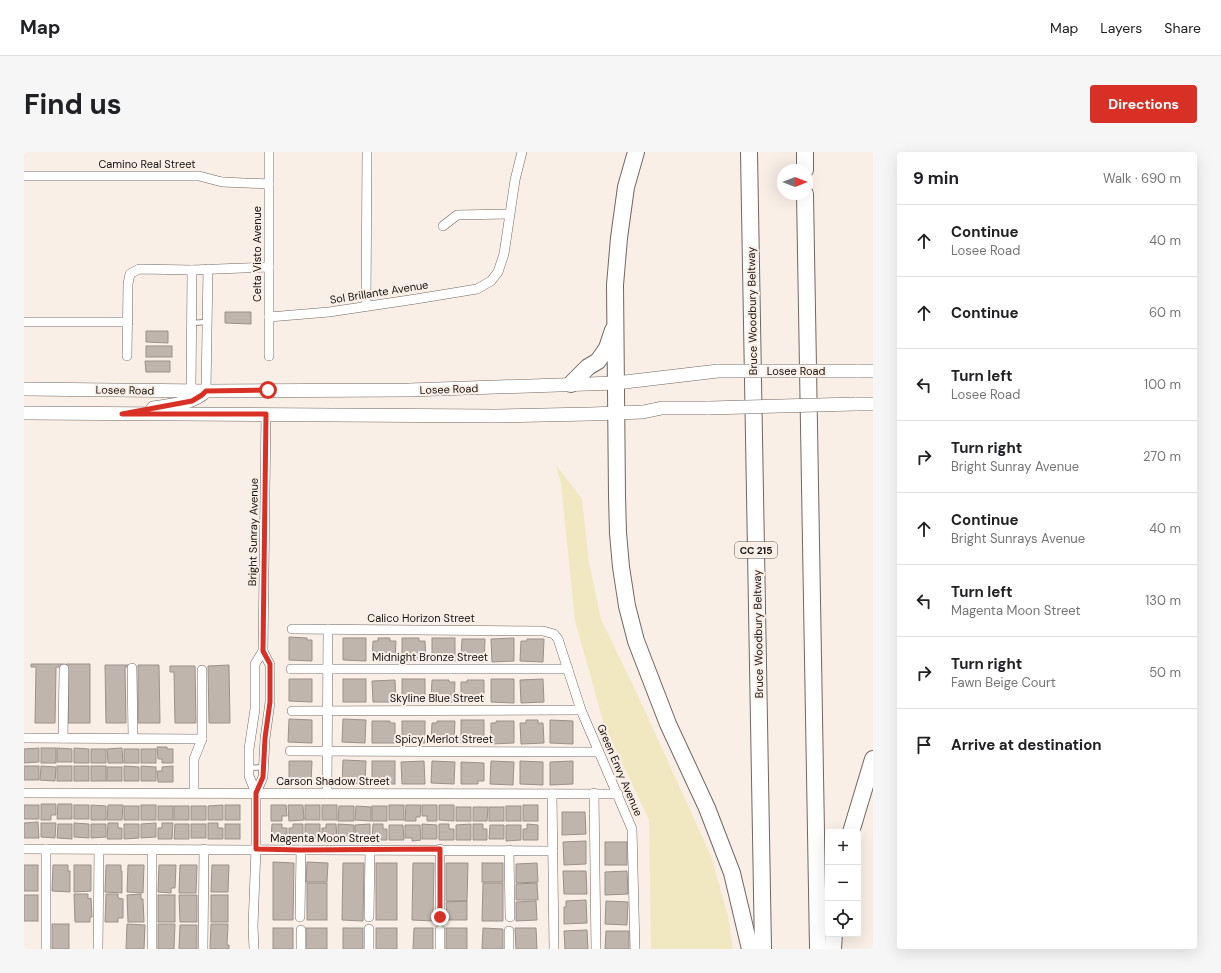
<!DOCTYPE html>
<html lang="en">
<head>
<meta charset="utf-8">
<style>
	:root { --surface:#fff; --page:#f6f6f6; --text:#202124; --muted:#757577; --line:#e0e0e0; --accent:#d93025 }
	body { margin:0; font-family:"DM Sans",sans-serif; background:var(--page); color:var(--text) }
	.controls { position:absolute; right:12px; bottom:12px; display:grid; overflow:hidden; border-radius:4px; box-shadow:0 4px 16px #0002 }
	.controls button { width:36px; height:36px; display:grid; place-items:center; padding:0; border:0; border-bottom:1px solid var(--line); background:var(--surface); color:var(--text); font:20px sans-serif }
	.compass { position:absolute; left:753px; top:12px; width:36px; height:36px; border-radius:50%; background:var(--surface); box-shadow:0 4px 16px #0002; rotate:90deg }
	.stop { position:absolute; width:12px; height:12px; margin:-9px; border:3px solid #d93025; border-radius:50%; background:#fff }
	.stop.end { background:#d93025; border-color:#fff; box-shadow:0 1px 4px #0008 }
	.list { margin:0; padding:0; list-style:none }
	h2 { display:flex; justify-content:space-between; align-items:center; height:52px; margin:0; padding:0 16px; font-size:17px }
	h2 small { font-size:13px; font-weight:400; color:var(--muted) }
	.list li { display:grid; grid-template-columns:26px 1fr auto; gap:12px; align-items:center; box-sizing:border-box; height:72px; padding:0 16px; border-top:1px solid var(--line) }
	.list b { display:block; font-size:15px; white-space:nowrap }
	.list p { margin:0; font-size:13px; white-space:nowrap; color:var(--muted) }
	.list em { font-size:13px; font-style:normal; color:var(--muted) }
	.icon { flex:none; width:22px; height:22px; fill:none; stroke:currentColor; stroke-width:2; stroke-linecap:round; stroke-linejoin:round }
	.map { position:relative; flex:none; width:849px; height:797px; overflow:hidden; border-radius:4px }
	header { display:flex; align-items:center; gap:24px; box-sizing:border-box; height:56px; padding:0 20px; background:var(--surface); border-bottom:1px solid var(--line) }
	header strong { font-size:19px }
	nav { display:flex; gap:22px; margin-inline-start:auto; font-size:14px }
	.intro { display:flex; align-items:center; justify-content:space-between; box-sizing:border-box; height:96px; padding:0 24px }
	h1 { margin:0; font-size:28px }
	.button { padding:10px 18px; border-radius:4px; background:var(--accent); color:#fff; font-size:14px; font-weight:700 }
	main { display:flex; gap:24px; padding:0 24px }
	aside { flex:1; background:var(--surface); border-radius:4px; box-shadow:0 4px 16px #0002 }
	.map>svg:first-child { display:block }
	.sand { fill:#f1e8c2 }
	.building { fill:#bfb5ad; stroke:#9c918a }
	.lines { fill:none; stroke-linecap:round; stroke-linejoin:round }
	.service-casing { stroke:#716760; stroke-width:6 }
	.minor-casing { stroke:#716760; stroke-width:10 }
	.secondary-casing { stroke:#716760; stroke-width:14 }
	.motorway-casing { stroke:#716760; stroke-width:18 }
	.service { stroke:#fff; stroke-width:4.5 }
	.minor { stroke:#fff; stroke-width:9 }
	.secondary { stroke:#fff; stroke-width:13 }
	.motorway { stroke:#fff; stroke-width:16 }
	.secondary-bridge-casing { stroke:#716760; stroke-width:14; stroke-linecap:butt }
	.secondary-bridge { stroke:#fff; stroke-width:13 }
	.route { stroke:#d93025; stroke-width:5 }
	.labels { text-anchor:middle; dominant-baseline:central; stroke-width:4; stroke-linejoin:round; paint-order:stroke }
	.shield { fill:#faefe7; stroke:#5a544f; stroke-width:1 }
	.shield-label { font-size:10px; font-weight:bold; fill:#15110e }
	.street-label { font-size:11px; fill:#15110e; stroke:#faefe7 }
</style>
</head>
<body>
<header>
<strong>Map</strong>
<nav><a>Map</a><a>Layers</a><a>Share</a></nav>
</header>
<div class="intro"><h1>Find us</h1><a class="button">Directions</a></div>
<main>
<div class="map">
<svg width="849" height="797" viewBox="0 0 849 797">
	<rect width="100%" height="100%" fill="#faefe7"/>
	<!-- sand -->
	<path class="sand" d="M532,313l26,34 7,64 12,56 39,81 71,156 17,60 5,33h-82l-2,-129 -45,-96 -29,-103 -14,-137z"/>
	<!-- building -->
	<g class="building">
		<path d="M201,160h26v12l-26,-1z"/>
		<path d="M122,179h22v12l-22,-1z"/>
		<rect x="122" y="194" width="26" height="11"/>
		<path d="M121,209h25v11h-24z"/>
		<path d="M265,485l18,1v2h5v21l-23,-1z"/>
		<path d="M319,486h23v23l-23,-1z"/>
		<path d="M354,486h12v3h6l-1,20h-23l1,-20h5z"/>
		<path d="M378,486h17v3h6l1,19 -19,1v-3h-5z"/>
		<rect x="408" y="486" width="23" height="23"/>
		<path d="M490,486v23l-22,1 -1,-23z"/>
		<path d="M438,487h23l-1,23 -17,-1v-3h-6z"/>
		<path d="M503,487h17l-1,23 -23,-1 1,-20h6z"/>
		<path d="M7,512h34v3h-9l-1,56h-20l1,-56h-5z"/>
		<path d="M42,512h24v59h-22v-56h-2z"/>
		<path d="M81,513h26v2h-6l1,56h-20z"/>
		<path d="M114,513h21l1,58h-22z"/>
		<path d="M205,513l1,58h-21l-1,-57z"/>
		<path d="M146,514h25l1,57h-21l-1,-51h-4z"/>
		<path d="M265,527h23v23l-23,-1z"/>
		<rect x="319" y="527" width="23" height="23"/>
		<rect x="378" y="527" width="23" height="23"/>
		<path d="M467,527h23v24l-23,-1z"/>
		<path d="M519,527l1,23 -23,1 -1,-23z"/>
		<path d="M371,528l1,22h-23l-1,-21z"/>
		<path d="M408,528h17v2h6l-1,20 -23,-1z"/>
		<path d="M443,528h17v22h-23v-20h6z"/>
		<path d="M265,567l23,1v23l-24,-1z"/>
		<path d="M319,567l23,1 -1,23 -23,-1z"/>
		<rect x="437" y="568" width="23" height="23"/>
		<path d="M502,568h12v3h5l1,20 -23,1 -1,-21h6z"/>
		<path d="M526,568l23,1v23l-23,-1z"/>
		<path d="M348,569h18v2h5v20h-23z"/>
		<rect x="378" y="569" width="23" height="22"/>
		<path d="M413,569h18l-1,22h-23l1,-20h5z"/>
		<path d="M472,569h18v22l-23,1v-21h5z"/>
		<path d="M133,595h10v2h6v14h-11v-4h-4z"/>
		<path d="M15,596v14l-15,1v-14z"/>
		<rect x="17" y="596" width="15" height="15"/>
		<path d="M33,596l15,1v13h-15z"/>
		<path d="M50,596l15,1v14h-15z"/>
		<path d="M98,596l1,15h-15l-1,-14z"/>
		<rect x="67" y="597" width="15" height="14"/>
		<rect x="100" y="597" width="15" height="14"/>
		<rect x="117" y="597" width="15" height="14"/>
		<path d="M319,608l23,1 -1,23 -23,-1z"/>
		<path d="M265,609h23l-1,22h-22z"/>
		<rect x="348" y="609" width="23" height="23"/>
		<path d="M400,609l1,23h-23l-1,-22z"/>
		<path d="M408,609l23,1 -1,22 -23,-1z"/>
		<path d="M467,609l23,1 -1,23 -23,-1z"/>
		<path d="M496,609l23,1v23l-23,-1z"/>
		<path d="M549,609v23l-23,1v-23z"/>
		<path d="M437,610l23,1v18h-6v3h-17z"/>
		<rect x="0" y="614" width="15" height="14"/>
		<path d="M17,614l15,1 -1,14 -15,-1z"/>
		<rect x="33" y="614" width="15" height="15"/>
		<rect x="50" y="614" width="15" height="15"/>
		<rect x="67" y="614" width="15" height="15"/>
		<path d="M100,614l15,1v14h-15z"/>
		<path d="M117,614l15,1v14h-15z"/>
		<path d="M149,614v16h-15l-1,-11h5v-4z"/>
		<rect x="83" y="615" width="15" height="14"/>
		<path d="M17,652h15v11h-5v5h-10z"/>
		<path d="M34,652h14v15h-15z"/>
		<rect x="0" y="653" width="15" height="14"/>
		<rect x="50" y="653" width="15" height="14"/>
		<path d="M67,653l15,1v14h-15z"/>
		<path d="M84,653h15l-1,15h-15z"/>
		<rect x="117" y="653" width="15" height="15"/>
		<path d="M199,653v15h-15v-14z"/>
		<rect x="201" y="653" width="15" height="15"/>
		<path d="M247,653h15l1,11h-5v5h-11z"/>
		<path d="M264,653h15l1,15 -15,1z"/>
		<rect x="281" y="653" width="15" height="15"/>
		<rect x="298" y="653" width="15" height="15"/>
		<rect x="365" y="653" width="15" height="15"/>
		<path d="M382,653h15l-1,12h-4v4h-11z"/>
		<path d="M398,653h15v16h-10v-5h-5z"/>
		<path d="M415,653h15v16l-15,-1z"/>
		<rect x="499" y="653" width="15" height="16"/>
		<rect x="100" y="654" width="15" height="14"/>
		<rect x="134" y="654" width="15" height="14"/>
		<rect x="150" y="654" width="15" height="14"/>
		<rect x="167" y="654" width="15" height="14"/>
		<path d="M315,654h15v15h-16z"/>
		<path d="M332,654l15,1v14l-16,-1z"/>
		<rect x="348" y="654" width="15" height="15"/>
		<rect x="482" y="654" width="15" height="15"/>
		<rect x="432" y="655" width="15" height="14"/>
		<path d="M449,655h15l-1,14h-14z"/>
		<rect x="465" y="655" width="15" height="14"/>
		<path d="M538,660h23l1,22 -24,1z"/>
		<path d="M14,670l1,16h-15v-15z"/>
		<path d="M17,671h15l-1,15 -14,-1z"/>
		<path d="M50,671l15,1v14l-15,-1z"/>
		<path d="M84,671h10v5h4v11h-15z"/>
		<path d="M132,671v14l-15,1v-14z"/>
		<path d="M138,671h11l-1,16h-14v-11h4z"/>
		<path d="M184,671h10v5h5v11h-15z"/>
		<path d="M34,672h14v15l-15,-1z"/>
		<path d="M67,672h15v13l-15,1z"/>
		<path d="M100,672h15v14l-15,1z"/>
		<path d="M151,672h14v15h-15z"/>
		<rect x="167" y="672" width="15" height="14"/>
		<rect x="201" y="672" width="15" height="15"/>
		<path d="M248,672h10v4h5v11h-16z"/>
		<path d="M269,672h10v15h-14v-11h4z"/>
		<path d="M281,672h15v15l-15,-1z"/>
		<path d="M302,672h10l1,15h-15v-11h4z"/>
		<path d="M314,672l16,1v15l-16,-1z"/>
		<path d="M346,672v14l-15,1v-14z"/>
		<path d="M349,672h10v5h4v11h-15z"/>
		<path d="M398,672l15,1v14h-15z"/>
		<path d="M415,672h10v5h5v11h-15z"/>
		<path d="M447,672v16h-15v-15z"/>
		<path d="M449,672h10v5h4v11h-14z"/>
		<path d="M503,672l11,1v15h-15v-11h4z"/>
		<path d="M365,673h14l1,15h-15z"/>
		<path d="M381,673h15l1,15 -9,1v-3h-7z"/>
		<path d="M466,673h14v14h-15z"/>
		<path d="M482,673h15v15l-15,1z"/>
		<path d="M562,689v23l-22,1 -1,-23z"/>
		<rect x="581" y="690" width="22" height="23"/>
		<path d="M249,710l21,1 -1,57h-20z"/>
		<path d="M283,710l21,1 -1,19h-21z"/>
		<path d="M319,711h21l-1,58 -21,-1z"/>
		<rect x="352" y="711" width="21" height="57"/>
		<path d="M389,711h21l-1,58 -21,-1z"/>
		<path d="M422,711h22l-1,38h-21z"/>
		<rect x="458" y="711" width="21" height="19"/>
		<path d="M513,711l1,19 -22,1v-19z"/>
		<rect x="0" y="713" width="14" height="26"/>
		<path d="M29,713h15v6h2v21l-18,-1z"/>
		<path d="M50,713h17v26l-17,1z"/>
		<path d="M82,713h15v6h1v22l-17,-1z"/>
		<path d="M104,713h16l-1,28 -16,-1z"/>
		<path d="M135,713h17l-1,23h-4v5l-13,-1z"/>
		<path d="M156,713h17l-1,28h-17z"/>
		<path d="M188,713h17l-1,27h-17z"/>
		<path d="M539,719h23l1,23h-23z"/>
		<path d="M603,719l1,23 -23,1v-23z"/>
		<rect x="283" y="731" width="20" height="37"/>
		<path d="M459,731h20v38h-21z"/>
		<path d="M513,731l1,17h-22v-16z"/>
		<path d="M50,742h14v5l3,-1 1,19h-2v5h-15z"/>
		<path d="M82,742h12v4l5,1v19h-5v4h-13z"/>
		<path d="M117,742v5h2l1,23h-16l-1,-27z"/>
		<rect x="0" y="743" width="14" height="26"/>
		<rect x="134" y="743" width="17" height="27"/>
		<path d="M155,743h18v27h-17z"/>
		<rect x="187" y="743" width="17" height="27"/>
		<path d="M562,748l1,23 -23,1v-17h2v-6z"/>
		<path d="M443,749v19h-20l-1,-18z"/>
		<path d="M512,749l1,19 -21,1v-19z"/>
		<path d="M582,749l22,1 -1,23 -22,-1z"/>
		<rect x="28" y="772" width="17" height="25"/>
		<path d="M103,772l18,1 -1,24h-18z"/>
		<path d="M134,772h17l-1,25h-16z"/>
		<path d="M187,772h17l-1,21h2v4h-19z"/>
		<path d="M156,773h17v24h-18z"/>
		<rect x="249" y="776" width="20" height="21"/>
		<rect x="282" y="776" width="21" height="21"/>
		<rect x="319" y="776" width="20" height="21"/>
		<rect x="352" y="776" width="21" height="21"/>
		<path d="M390,776h19v21h-20z"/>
		<rect x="422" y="776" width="21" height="21"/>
		<path d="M459,776l20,1v20h-21z"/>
		<path d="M491,776h21l1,21h-21z"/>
		<path d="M563,778l1,19h-23l-1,-18z"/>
		<path d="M582,779h23v18h-24z"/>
	</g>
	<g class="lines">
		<!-- service casing -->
		<g class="service-casing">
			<g id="service">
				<path d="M167,171l16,-1"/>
				<path d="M225,616l14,-1"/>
			</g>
		</g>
		<!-- minor casing -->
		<g class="minor-casing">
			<g id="minor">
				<path d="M0,24h175l23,6 47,2"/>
				<path d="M419,74l14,-11 52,-1"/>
				<path d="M342,154l1,-154"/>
				<path d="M245,165l60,-5 87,-13 61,-10 14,-8 7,-9 6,-18 11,-74 7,-28"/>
				<path d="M0,170h104"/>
				<path d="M103,204l1,-72 2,-10 9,-5 53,1 77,-3"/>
				<path d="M245,204v-204"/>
				<path d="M167,239l1,-121"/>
				<path d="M182,239l2,-122"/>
				<path d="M268,477l251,2 11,3 4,5 23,71 51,119 3,120"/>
				<path d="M108,516l1,70"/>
				<path d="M267,517h277"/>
				<path d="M268,559l289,-1"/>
				<path d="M0,586l178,1"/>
				<path d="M39,586l1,-69"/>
				<path d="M266,599l308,1"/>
				<path d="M170,640v-33l8,-20v-69"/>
				<path d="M0,641l594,1"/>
				<path d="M232,641l-7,-17v-27l6,-40v-45l8,-13"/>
				<path d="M570,641l2,156"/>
				<path d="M303,642l1,-165"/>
				<path d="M528,642l2,155"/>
				<path d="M0,697l529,2"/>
				<path d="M485,698l1,67"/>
				<path d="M276,765l1,-67"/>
				<path d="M345,765l1,-67"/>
				<path d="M416,765v-68"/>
				<path d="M22,797v-100"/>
				<path d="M74,797l1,-100"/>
				<path d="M128,797v-99"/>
				<path d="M179,797l1,-100"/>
				<path d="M230,797l-1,-23 3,-77v-56l7,-16 2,-38 5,-37v-37l-7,-14 3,-237"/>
				<path d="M277,797v-19"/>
				<path d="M345,797v-20"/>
				<path d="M416,797v-19"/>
				<path d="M485,797v-18"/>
			</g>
		</g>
		<!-- secondary casing -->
		<g class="secondary-casing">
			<g id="secondary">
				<path d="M833,219h16"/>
				<path d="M0,237l182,2 203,-1 207,-7 102,-12"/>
				<path d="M831,252h18"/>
				<path d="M129,256c18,-3 40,-4 53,-17"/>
				<path d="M0,261l471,3 95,-2 53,-2 19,-4h47"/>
			</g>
		</g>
		<!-- motorway casing -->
		<g class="motorway-casing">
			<g id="motorway">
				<path d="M612,0l-10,35 -7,51 -4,47 2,211 1,37 3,34 6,39 9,35 32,83 39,84 25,65 18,76"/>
				<path d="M725,0l14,797"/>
				<path d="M781,0v18"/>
				<path d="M781,42l13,755"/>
				<path d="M547,232l17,-17 10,-6 9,-13 6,-18"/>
				<path d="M827,680l22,-73"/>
				<path d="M809,797l1,-15"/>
			</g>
		</g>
		<!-- service -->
		<use href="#service" class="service"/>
		<!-- minor -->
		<use href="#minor" class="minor"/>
		<!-- secondary -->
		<use href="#secondary" class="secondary"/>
		<!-- motorway -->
		<use href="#motorway" class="motorway"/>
		<!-- secondary-bridge casing -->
		<g class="secondary-bridge-casing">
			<g id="secondary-bridge">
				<path d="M694,219h139"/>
				<path d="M685,256l146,-4"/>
			</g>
		</g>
		<!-- secondary-bridge -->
		<use href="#secondary-bridge" class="secondary-bridge"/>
	</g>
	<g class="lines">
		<!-- route -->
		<path class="route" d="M244,238l-62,1 -4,4 -10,6 -70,13h144l-3,237 7,13v38l-5,36 -2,39 -7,16v56l44,1 140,-1v68"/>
	</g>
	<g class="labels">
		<!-- shield labels -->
		<rect class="shield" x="711" y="390" width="42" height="16" rx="3"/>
		<g class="shield-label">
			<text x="732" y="398">CC 215</text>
		</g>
		<!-- street labels -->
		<g class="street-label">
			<text x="123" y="12">Camino Real Street</text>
			<text transform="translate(233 102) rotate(-90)">Celta Visto Avenue</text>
			<text transform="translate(355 140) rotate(-9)">Sol Brillante Avenue</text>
			<text transform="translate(728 159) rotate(-91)">Bruce Woodbury Beltway</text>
			<text x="772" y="219">Losee Road</text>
			<text transform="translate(425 237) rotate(-2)">Losee Road</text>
			<text transform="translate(101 238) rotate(1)">Losee Road</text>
			<text transform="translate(229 380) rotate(-89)">Bright Sunray Avenue</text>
			<text x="397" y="466">Calico Horizon Street</text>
			<text transform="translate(734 482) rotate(-91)">Bruce Woodbury Beltway</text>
			<text x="406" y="505">Midnight Bronze Street</text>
			<text x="413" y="546">Skyline Blue Street</text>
			<text x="420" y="587">Spicy Merlot Street</text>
			<text transform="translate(596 618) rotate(67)">Green Envy Avenue</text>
			<text x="309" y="629">Carson Shadow Street</text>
			<text x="301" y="686">Magenta Moon Street</text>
		</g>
	</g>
</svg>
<div class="controls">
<button>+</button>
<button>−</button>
<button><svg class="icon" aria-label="locate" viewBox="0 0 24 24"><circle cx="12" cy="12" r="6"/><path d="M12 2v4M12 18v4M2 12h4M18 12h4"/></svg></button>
</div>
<svg class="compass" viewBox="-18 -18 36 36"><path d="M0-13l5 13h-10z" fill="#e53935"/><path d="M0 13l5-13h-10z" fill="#757577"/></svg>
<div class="stop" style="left:244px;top:238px"></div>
<div class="stop end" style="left:416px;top:765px"></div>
</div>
<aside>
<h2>9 min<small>Walk · 690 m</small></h2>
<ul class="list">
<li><svg class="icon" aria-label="ahead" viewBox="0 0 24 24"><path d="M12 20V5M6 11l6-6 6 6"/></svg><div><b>Continue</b><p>Losee Road</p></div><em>40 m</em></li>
<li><svg class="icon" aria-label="ahead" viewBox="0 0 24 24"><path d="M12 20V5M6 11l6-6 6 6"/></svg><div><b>Continue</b></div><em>60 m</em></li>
<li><svg class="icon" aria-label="left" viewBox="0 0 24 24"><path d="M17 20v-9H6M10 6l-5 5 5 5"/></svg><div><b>Turn left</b><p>Losee Road</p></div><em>100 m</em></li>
<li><svg class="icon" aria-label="right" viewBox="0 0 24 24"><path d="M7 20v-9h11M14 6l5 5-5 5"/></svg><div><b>Turn right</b><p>Bright Sunray Avenue</p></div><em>270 m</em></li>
<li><svg class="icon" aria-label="ahead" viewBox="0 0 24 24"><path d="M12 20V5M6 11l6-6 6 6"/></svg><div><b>Continue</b><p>Bright Sunrays Avenue</p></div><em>40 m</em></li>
<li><svg class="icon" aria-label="left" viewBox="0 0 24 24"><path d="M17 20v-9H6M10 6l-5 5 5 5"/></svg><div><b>Turn left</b><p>Magenta Moon Street</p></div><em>130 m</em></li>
<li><svg class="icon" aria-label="right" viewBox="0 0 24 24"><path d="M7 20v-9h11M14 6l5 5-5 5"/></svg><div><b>Turn right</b><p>Fawn Beige Court</p></div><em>50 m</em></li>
<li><svg class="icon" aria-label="arrive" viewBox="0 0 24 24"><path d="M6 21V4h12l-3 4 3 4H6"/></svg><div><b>Arrive at destination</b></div></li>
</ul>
</aside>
</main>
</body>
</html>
